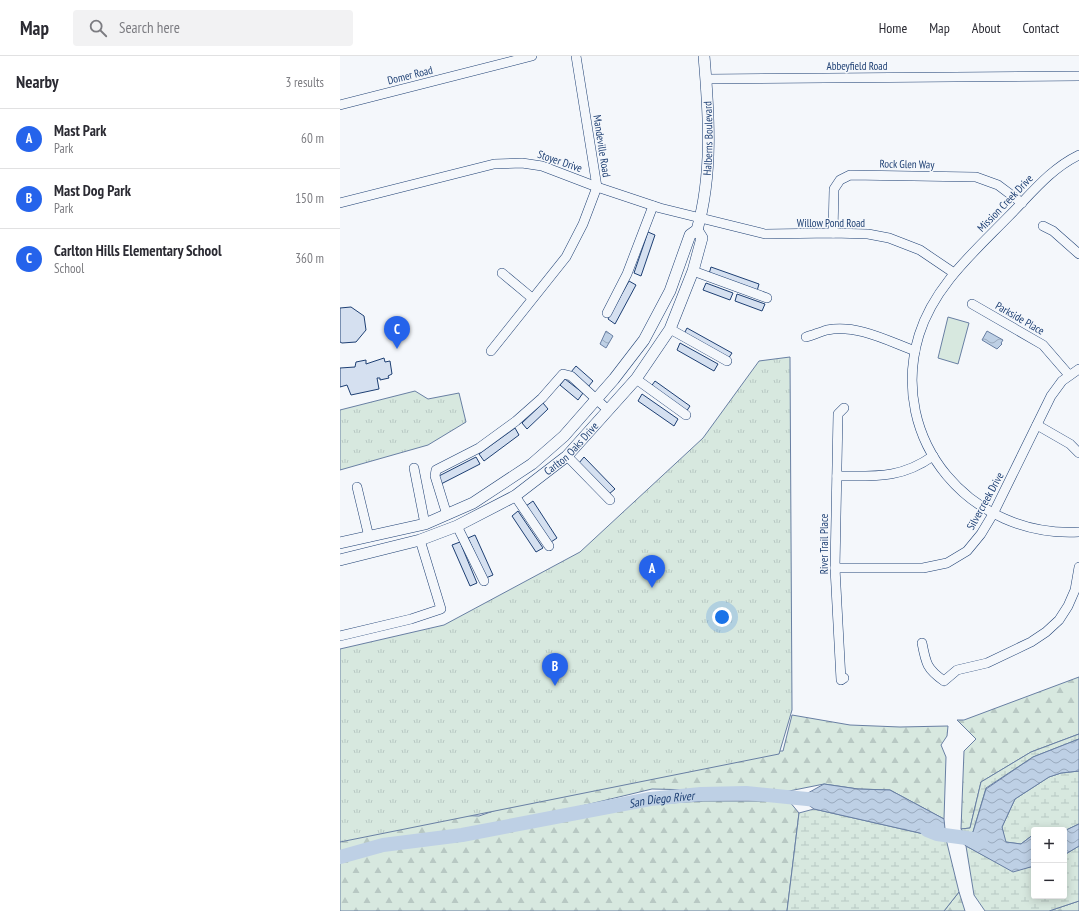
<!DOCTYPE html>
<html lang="en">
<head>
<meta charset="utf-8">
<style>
	:root { --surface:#fff; --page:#f2f2f3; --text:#2b2b33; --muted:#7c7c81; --line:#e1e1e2; --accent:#2563eb }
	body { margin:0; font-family:"PT Sans Narrow",sans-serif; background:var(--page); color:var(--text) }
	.controls { position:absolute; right:12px; bottom:12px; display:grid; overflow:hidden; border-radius:4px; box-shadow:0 2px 10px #0003 }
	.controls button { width:36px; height:36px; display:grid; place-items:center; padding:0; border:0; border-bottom:1px solid var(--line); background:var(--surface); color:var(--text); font:20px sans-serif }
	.you { position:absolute; left:382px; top:561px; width:14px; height:14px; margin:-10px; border:3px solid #fff; border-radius:50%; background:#1a73e8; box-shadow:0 0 0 6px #1a73e833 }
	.badge { display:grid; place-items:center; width:26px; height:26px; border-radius:50%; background:var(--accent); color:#fff; font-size:13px; font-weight:700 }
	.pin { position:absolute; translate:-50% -33px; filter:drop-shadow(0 1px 2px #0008) }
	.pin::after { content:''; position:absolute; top:21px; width:14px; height:12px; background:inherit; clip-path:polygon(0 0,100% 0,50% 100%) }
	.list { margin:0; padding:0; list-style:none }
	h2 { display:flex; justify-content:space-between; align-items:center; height:52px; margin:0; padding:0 16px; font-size:17px }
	h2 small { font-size:13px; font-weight:400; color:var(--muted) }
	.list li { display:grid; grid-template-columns:26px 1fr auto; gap:12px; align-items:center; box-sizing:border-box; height:60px; padding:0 16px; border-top:1px solid var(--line) }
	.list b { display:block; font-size:15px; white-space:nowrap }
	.list p { margin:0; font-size:13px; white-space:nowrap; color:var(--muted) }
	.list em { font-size:13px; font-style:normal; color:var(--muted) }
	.icon { flex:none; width:22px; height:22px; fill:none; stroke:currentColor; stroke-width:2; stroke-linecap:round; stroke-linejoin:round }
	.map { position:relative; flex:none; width:739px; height:855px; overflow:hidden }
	header { display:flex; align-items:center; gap:24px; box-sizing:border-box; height:56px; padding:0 20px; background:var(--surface); border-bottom:1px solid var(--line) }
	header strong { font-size:19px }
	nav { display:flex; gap:22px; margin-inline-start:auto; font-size:14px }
	.search { width:280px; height:36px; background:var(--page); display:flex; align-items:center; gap:10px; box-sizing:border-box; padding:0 14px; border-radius:4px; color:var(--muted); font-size:15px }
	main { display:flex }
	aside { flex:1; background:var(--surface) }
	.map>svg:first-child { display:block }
	.grass { fill:#d7e8df; stroke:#687fa3 }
	.forest { fill:url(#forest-firs); stroke:#687fa3 }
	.wetland { fill:url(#wetland-marsh); stroke:#687fa3 }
	.park { fill:url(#park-tufts); stroke:#687fa3 }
	.water { fill:url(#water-waves); stroke:#687fa3 }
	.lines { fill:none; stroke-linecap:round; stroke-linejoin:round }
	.river { stroke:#bed0e5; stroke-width:14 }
	.building { fill:#d5e0f0; stroke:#1d3f73 }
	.minor-casing { stroke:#1d3f73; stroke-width:10 }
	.major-casing { stroke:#1d3f73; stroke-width:12 }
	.minor { stroke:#f4f7fb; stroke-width:9 }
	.major { stroke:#f4f7fb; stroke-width:11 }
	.labels { text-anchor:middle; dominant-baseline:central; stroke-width:3; stroke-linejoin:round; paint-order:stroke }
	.street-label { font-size:11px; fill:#1d3f73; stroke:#f4f7fb }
	.water-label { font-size:12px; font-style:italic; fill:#1d3f73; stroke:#f4f7fb }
</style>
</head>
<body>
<header>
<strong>Map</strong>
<div class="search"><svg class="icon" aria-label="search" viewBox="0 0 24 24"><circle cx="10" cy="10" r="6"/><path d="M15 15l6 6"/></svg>Search here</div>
<nav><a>Home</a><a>Map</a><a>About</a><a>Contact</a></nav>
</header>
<main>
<aside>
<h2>Nearby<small>3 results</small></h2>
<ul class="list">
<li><span class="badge">A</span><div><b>Mast Park</b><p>Park</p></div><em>60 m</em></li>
<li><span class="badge">B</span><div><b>Mast Dog Park</b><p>Park</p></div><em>150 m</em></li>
<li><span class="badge">C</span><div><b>Carlton Hills Elementary School</b><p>School</p></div><em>360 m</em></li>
</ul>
</aside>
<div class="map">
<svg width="739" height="855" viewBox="0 0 739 855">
	<defs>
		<pattern id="forest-firs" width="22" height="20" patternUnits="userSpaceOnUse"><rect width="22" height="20" fill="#d7e8df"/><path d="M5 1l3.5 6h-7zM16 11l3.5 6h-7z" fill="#b8c8c3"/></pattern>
		<pattern id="wetland-marsh" width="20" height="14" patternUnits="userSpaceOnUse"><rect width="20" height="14" fill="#d7e8df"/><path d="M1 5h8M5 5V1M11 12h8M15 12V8" fill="none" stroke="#b8c8c3"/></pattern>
		<pattern id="park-tufts" width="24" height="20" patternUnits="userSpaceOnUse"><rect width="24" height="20" fill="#d7e8df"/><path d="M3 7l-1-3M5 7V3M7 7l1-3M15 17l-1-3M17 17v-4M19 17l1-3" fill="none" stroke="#b8c8c3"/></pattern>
		<pattern id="water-waves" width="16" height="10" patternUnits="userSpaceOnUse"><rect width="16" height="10" fill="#bed0e5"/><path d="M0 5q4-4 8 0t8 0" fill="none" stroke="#9aaabe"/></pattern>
	</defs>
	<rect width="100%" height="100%" fill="#f4f7fb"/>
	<!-- grass -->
	<path class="grass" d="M608,261l21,6 -11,41 -20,-6z"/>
	<!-- forest -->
	<g class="forest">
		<path d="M739,621v57l-48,18 -50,30 -11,46 -9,1 3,-78 12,-12 -19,-19h7z"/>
		<path d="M452,659l58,10 50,2 48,-1 -1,10 -6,9 5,12 -2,62 -54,-29 -32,-1 -34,-5 -40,8 -132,-3 -137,33 -131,19 -44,12v-34l75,-5 64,2 104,-36 186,-29h14z"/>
		<path d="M363,745h86l10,12 -12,98h-447v-49l45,-12 78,-10 190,-36z"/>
		<path d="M619,836l6,19h-21z"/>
		<path d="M739,845v10h-30z"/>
	</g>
	<!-- wetland -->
	<g class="wetland">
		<path d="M739,678v5l-46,18 -47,31 -13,44 -8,4 -4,-7 9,-1 11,-46 50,-30z"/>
		<path d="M739,715v53l-15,7 -30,-1v4l-13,10 -16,-2 -3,-15 13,-28 34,-22 12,-4z"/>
		<path d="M474,753l132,30 13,53 -15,19h-157l12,-98z"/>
		<path d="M626,790l47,25 21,-5v30h30v-41l15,-9v55l-30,10h-64l-11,-16z"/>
	</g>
	<!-- park -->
	<g class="park">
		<path d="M450,301l2,353 -13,44 -439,88v-193l104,-24 136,-73 123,-114 56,-77z"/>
		<path d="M75,335l13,8 31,-6 7,29 -38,23 -88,25v-60z"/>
	</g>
	<!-- water -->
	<g class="water">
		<path d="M266,275l7,5 -7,12 -6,-4z"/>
		<path d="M647,275l16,9 -2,3 1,1 -5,5 -15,-9z"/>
		<path d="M739,683v32l-18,2 -12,4 -34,22 -13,28 4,15 15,2 13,-10v32l-21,6 -47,-26 -7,-6 14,-8 13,-43 47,-32z"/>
		<path d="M484,728l34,5 32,1 54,29 2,20 -132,-30 -15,-11z"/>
		<path d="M739,768v22l-15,9v-24z"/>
	</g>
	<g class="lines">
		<!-- river -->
		<g class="river">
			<path d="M587,774l10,4 44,6"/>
			<path id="s1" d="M0,801l43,-12 79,-10 188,-36 51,-5 45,-1 71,7"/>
		</g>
	</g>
	<!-- building -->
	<g class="building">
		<path d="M308,176l7,3 -14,41 -7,-3z"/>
		<path d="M371,211l48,17 -2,7 -48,-17z"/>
		<path d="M289,225l7,4 -21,39 -7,-5z"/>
		<path d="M366,227l27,10 -3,7 -27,-10z"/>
		<path d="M397,238l28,10 -3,7 -27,-10z"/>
		<path d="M11,251l13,9 2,14 -10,12 -14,1 -2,-1v-34z"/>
		<path d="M347,272l45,25 -4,6 -44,-25z"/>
		<path d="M340,287l38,21 -4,7 -37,-21z"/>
		<path d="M44,302l1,4 5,-1 2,13 -4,2 1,2 -9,2v-2h-3l2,11 -28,6 -4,-10 -7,2v-19l15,-1 1,-5 10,-2v4z"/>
		<path d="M236,310l17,15 -5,6 -17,-15z"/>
		<path d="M225,323l18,14 -5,7 -18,-15z"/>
		<path d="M315,325l35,25 -4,6 -36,-24z"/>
		<path d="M302,338l36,25 -4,7 -36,-25z"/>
		<path d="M203,347l5,6 -21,20 -5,-6z"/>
		<path d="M175,372l4,7 -35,26 -5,-7z"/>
		<path d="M136,401l4,7 -39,20 -4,-7z"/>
		<path d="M244,401l31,32 -6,5 -30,-31z"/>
		<path d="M193,445l24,37 -6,4 -25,-36z"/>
		<path d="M178,455l25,37 -7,4 -24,-36z"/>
		<path d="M135,479l18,40 -7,3 -18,-40z"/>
		<path d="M120,486l17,41 -7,3 -18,-41z"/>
	</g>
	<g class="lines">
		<!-- minor casing -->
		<g class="minor-casing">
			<g id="minor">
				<path d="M366,23l373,-3"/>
				<path d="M0,49l192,-49"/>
				<path d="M739,99c-29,14 -48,39 -70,61 -34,35 -75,70 -90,119 -32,106 53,203 160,197"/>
				<path d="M0,147l154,-39 28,-1 20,3 55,21 63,21 105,26 68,-1 35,1 21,4 31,12 34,23"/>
				<path d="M703,170l10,5 26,23"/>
				<path d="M493,177l1,-44 6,-9 10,-5 126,2 22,8 24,18"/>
				<path d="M353,215l74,27"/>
				<path d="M162,217l30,25"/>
				<path d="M632,248l71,41 26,30"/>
				<path d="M267,257l20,-39 26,-68"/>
				<path d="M330,273l57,32"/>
				<path d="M466,281c7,-2 14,-5 21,-7 30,-6 61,11 88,21"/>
				<path d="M151,295l75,-94 17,-33 14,-37 -21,-131"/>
				<path d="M296,323l50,36"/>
				<path d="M697,369l33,19 9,9"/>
				<path d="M227,400l43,44"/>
				<path d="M74,412l11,56"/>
				<path d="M497,420c37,0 64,3 96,-20"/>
				<path d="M17,431l12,50"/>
				<path d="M175,440l34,50"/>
				<path d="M107,459l-12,-39 1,-6 43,-22 37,-27 26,-23 21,-24 8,2 37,34"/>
				<path d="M117,470l27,55"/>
				<path d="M495,512h88l24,-5 20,-12 14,-17 12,-20 58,-118 11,-15 17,-12"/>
				<path d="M0,580l71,-17 30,-10 -21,-69"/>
				<path d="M582,587c4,21 5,26 22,38l13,-11 30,-7 44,-21 15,-10 13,-12 9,-14 7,-16 4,-23"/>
				<path d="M504,622l-3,2 -6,-112 3,-154 6,-6"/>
			</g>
		</g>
		<!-- major casing -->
		<g class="major-casing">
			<g id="major">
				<path id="s2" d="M0,487l85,-19 48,-21 59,-39 32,-28 50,-57 30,-39 26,-49 20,-56 7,-5c16,-56 12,-116 7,-174"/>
				<path id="s3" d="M0,504l80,-20 37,-14 58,-30 52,-40 69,-77 34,-50 23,-58 9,-33 -5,-8"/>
			</g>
		</g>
		<!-- minor -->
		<use href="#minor" class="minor"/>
		<!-- major -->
		<use href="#major" class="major"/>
	</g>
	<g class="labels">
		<!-- street labels -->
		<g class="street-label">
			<text x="517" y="10">Abbeyfield Road</text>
			<text transform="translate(70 19) rotate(-14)">Domer Road</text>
			<text stroke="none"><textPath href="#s2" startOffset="594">Halberns Boulevard</textPath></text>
			<text transform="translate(262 90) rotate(81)">Mandeville Road</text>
			<text transform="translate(220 105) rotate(19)">Stoyer Drive</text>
			<text transform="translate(567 108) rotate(1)">Rock Glen Way</text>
			<text transform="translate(665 147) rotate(-46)">Mission Creek Drive</text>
			<text x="491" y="167">Willow Pond Road</text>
			<text transform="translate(680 262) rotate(30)">Parkside Place</text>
			<text stroke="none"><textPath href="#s3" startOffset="261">Carlton Oaks Drive</textPath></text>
			<text transform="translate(645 445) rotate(-61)">Silvercreek Drive</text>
			<text transform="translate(484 488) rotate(-90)">River Trail Place</text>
		</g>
		<!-- water labels -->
		<g class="water-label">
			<text stroke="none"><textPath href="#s1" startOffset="327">San Diego River</textPath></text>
		</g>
	</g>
</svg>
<div class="controls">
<button>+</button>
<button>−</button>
</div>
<div class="you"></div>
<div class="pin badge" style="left:312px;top:532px">A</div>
<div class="pin badge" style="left:215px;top:630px">B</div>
<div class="pin badge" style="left:57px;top:293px">C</div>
</div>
</main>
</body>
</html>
